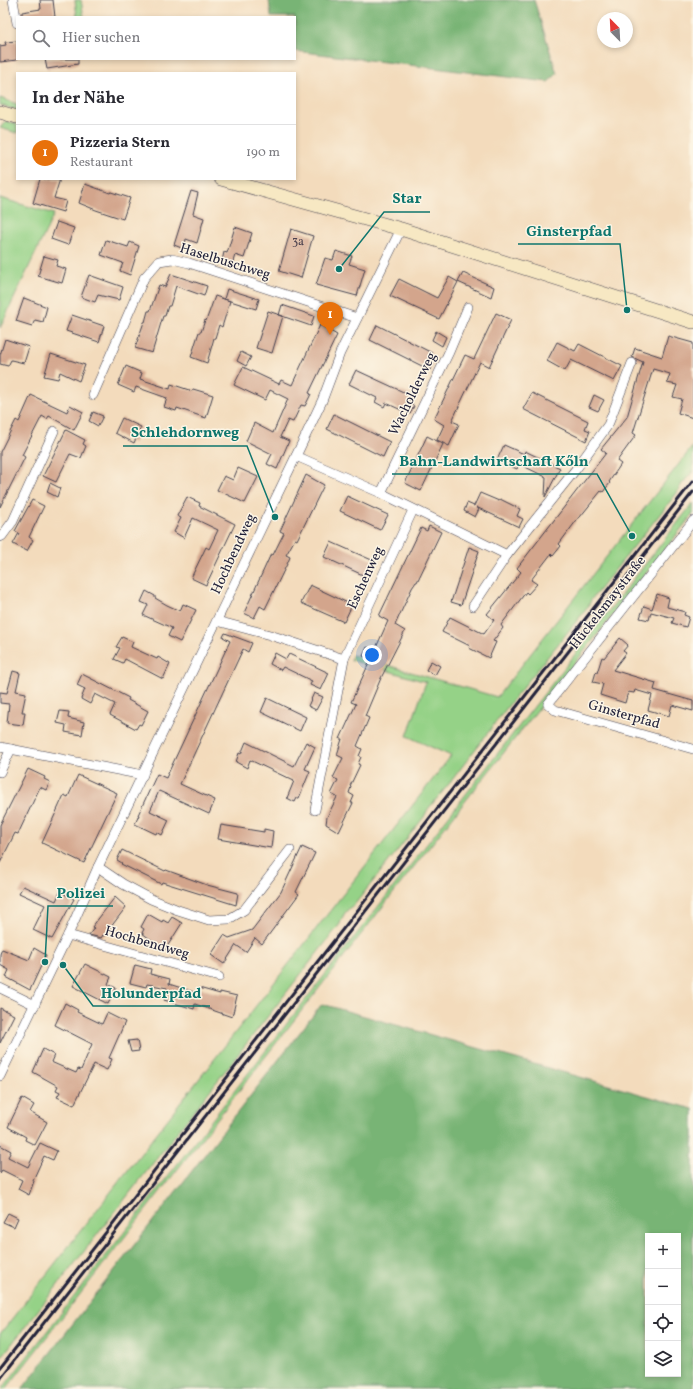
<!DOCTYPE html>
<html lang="de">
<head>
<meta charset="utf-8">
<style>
	:root { --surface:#fff; --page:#f7f7f7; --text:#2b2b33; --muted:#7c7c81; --line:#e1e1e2; --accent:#1f6fb2 }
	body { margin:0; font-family:Vollkorn,serif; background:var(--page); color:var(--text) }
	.controls { position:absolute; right:12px; bottom:12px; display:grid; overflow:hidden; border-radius:0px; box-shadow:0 2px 6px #0003 }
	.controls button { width:36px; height:36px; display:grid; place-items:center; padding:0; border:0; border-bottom:1px solid var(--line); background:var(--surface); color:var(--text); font:20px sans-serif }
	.compass { position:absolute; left:597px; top:12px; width:36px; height:36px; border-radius:50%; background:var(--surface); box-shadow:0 2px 6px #0003; rotate:336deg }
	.you { position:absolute; left:372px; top:655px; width:14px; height:14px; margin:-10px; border:3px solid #fff; border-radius:50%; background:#1a73e8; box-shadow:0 0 0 6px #1a73e833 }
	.badge { display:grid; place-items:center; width:26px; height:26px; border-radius:50%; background:var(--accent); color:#fff; font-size:13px; font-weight:700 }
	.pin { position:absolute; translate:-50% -33px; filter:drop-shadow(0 1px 2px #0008) }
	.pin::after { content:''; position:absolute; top:21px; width:14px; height:12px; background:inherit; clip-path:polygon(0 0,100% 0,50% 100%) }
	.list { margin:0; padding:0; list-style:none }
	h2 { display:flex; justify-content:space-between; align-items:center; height:52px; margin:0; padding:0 16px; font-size:17px }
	h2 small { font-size:13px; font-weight:400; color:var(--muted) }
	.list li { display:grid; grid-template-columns:26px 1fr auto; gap:12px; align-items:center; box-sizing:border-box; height:56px; padding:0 16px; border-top:1px solid var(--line) }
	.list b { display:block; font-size:15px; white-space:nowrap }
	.list p { margin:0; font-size:13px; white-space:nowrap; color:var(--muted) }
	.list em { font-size:13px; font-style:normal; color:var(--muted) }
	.icon { flex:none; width:22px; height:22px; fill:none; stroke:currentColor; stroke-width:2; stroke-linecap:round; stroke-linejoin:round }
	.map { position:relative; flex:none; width:693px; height:1389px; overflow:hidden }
	.search { position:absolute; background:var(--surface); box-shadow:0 2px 6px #0003; left:16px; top:16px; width:280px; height:44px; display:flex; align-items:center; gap:10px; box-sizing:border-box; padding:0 14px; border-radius:0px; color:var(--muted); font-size:15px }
	.panel { position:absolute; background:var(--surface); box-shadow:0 2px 6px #0003; left:16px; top:72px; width:280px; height:108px; border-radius:0px }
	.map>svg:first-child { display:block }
	.green { fill:#95d287; stroke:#5c7a61 }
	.forest { fill:#78b474; stroke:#4d6b58; fill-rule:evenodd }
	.building { fill:#d3a58c }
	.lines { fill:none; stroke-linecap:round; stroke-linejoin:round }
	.street-casing { stroke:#413e4e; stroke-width:10 }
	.secondary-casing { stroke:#413e4e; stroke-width:14 }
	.street { stroke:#fff; stroke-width:9 }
	.secondary { stroke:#f7e8c3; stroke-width:13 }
	.rail { stroke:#22223b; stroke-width:3 }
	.labels { text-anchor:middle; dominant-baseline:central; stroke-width:3; stroke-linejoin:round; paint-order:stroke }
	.number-label { font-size:12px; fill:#4e434f }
	.street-label { font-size:14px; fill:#22223b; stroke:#fcf5e5 }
	.leader { fill:none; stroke:#0f766e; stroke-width:1.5 }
	.callout-dot { fill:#0f766e; stroke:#fcf5e5; stroke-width:1.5 }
	.callout-label { font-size:15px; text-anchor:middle; font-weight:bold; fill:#0f766e; stroke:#fcf5e5; stroke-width:3; stroke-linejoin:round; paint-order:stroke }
</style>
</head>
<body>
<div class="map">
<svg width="693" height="1389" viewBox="0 0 693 1389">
	<rect width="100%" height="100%" fill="#fcf5e5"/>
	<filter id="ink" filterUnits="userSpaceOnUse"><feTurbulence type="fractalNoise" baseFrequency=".025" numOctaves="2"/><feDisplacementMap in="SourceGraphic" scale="8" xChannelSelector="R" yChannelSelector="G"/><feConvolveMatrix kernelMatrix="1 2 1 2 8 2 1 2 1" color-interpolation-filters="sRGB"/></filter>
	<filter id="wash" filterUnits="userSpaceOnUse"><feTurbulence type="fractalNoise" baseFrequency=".012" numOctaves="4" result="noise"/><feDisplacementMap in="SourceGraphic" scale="16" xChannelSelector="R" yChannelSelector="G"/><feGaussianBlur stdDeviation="0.9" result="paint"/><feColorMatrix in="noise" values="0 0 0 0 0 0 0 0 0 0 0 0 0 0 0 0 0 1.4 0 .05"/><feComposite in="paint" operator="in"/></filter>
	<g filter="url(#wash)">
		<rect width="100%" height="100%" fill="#f3dbbc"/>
		<!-- green -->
		<g class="green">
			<path d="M75,0h6l3,17h-7z"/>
			<path d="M0,98l17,6v6l-17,-5z"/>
			<path d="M6,121l11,3v9l-17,-5z"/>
			<path d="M0,198l54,16 -54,114z"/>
			<path d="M693,446v25l-12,14 -4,8 -86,107 -3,7 -76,94 -63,83 -21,25 -4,8 -69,87c-8,5 -12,10 -15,20l-340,435v-25l451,-578 -44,-20 19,-54 -75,-22 1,-5 145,42z"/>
			<path d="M693,503v11l-234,295 -453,580h-4z"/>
		</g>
		<!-- forest -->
		<g class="forest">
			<path d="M269,0h265l23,74 -9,8 -253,-31v-34h-24z"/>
			<path d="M322,1004l371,105v280h-671zM648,1236h30v138h-30z"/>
		</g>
		<g id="blocks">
			<!-- building -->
			<g class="building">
				<path d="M40,0h13l2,17h-33v-5l19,-3z"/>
				<path d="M17,41v19l-17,2v-16l6,-1 -1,-3z"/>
				<path d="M45,59h33v5l-31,5z"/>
				<path d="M40,179h20l-6,19 12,3 -3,11 -30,-9z"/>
				<path d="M85,184l25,9 1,-1 19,6 -7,21 -27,-9 -17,-7z"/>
				<path d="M191,191l7,2 -5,21 11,4 -7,25 -11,-4 -2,10 -10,-4z"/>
				<path d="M57,222l17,6 -6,17 -17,-6z"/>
				<path d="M235,227l17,6 -8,25 -9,-3 -3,10 -10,-4 2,-9 3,1z"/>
				<path d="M291,229l22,7 -12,42 -22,-7z"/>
				<path d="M106,240l22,7 2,-5 9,4 -9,29 -10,-4 3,-8 -22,-8z"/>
				<path d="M336,251l16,5 -3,8 16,5 -8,27 -41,-11 9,-27 8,2z"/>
				<path d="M44,256l14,4 -2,6 10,3 -4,14 -24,-7z"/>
				<path d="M463,273l31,14 -3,10 -33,-15z"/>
				<path d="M171,274l36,12 -3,10 -28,-10 -6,20h-2l-3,10h-2l-11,37 -17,-5 9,-26h1l3,-11h2l9,-26 6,2z"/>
				<path d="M89,275l34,12 -4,13 -21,-5 -3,7 -14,-5z"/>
				<path d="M449,277l9,5 -19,37 -49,-23 9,-17 38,19z"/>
				<path d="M227,289l32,10 -3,10 -32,-10z"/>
				<path d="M215,296l15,5 -8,26 -3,-2 -4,13h-1l-7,25 -16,-6 8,-25h2l4,-12 1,1z"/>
				<path d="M24,298l23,9 -4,15 -8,-2 -3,6 -16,-5z"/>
				<path d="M282,305l32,11 -3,10 -32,-11z"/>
				<path d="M268,311l15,5 -11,37 -16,-5z"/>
				<path d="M496,313l15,7 -22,47 -9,-5 -28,59 7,3 -10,22 -12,-6 7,-15 -10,-6 31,-64 9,4z"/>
				<path d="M72,315l32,11 -5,16 -33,-11z"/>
				<path d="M320,325l17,10 -28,58 2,1 -6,12 -4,-1 -8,17 -5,-2 -8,17 9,4 -12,28 -10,-5 5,-10 -26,-13 8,-18 19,10 15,-34 -18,-9 -5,10 -31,-15 9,-18 36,17 2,-4 11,5z"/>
				<path d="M377,325l55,28 -3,6 5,3 -4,8 -60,-30z"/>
				<path d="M436,331l10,6 -4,9 -10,-6z"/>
				<path d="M668,336l25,7v75l-15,-5 4,-14 -9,-2 4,-12 -10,-2 3,-9 -17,-5 -20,64 3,2 -19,26 4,3 -12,18 1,1 -7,9 -2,-1 -21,26h-1l-20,27 2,2 -8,10 -2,-2 -20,26 6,4 -9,10 -2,-2 -25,33 2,3 -10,13 3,1 -7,16 -20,-10 1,-2 -28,-14 8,-15 34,17 10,-14 -7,-6 34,-42 -4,-4 89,-115 -5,-4 26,-32 16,-55 -11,-5 3,-9 27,9z"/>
				<path d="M5,339l24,8 -5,16 -13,-3 -3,6 -8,-2v-9z"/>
				<path d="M557,342l18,9 4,-7 43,22 -8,15 -43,-21 -6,11 -18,-10z"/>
				<path d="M241,352l10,5 -5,9 -9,-5z"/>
				<path d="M51,354l34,11 -6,16 -19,-9 -2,7 -14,-3z"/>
				<path d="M126,366l16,7 -2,6 30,10 1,-5 21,7 1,-2 20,6 -7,23 -29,-10 -1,3 -12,-4 3,-9 -31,-11 -2,5 -16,-7z"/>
				<path d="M356,370l56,26 -4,7 6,3 -4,8 -24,-11 -2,4 -9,-5 2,-4 -28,-14z"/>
				<path d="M532,393l56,28 -3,8 5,2 -4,10 -63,-32z"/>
				<path d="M31,395l36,17 3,-7 13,7 -9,18 -25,-14 -2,3 -5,-3 -20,39 3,2 -25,50v-55l16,-32 3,2z"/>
				<path d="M594,395l10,5 -6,11 -9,-4z"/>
				<path d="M93,412l10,4 -5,10 -9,-5z"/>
				<path d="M334,414l56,28 -7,15 -56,-28z"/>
				<path d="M122,418l19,9 -7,16 -19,-10z"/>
				<path d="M66,430l19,10 -2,4 3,2 -5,12 -11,-4 -14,28 -13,-6z"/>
				<path d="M427,436l16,8 -22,47 -16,-8z"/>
				<path d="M504,445l20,9 1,-3 35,17 -15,29 1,-20 -27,-13 -2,5 -20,-9z"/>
				<path d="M238,468l20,9 -13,26 -28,-13 7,-14 9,4z"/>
				<path d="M306,475l18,10 -27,55 -2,-1 -9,16 4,2 -2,5 -23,47 -5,-3 -6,12 -10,-5 27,-59 2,1 11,-22 -4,-2z"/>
				<path d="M50,483l10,5 -3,9 -10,-5z"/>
				<path d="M480,493l19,8 1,-2 20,10 -3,7 6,3 -4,8 -43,-20 3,2 -4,8 -11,-6 3,-8 7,3z"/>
				<path d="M347,496l41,19 -8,15 -40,-19z"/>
				<path d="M187,497l13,6 -1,3 36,18 -29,61 -15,-7 15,-31 3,2 9,-19 -25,-12 -9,20 -10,-6 7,-14 -4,-2z"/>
				<path d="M32,500l12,6 -15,31 4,3 -6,11 -14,-7 6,-11 -4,-2z"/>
				<path d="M429,526l12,6 -24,50h-1l-4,6 -17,37 10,6 -24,47 -16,38 4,2 -12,28 5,3 -3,7 2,1 -3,7 2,1 -10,21 1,1 -2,6 5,3 -3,7h2l-14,29 -13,-8 1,-7 10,-20 -6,-3 7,-14 -5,-2 10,-20 -6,-3 5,-16h-2l16,-35 -5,-2 20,-43 -8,-3 4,-9 8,3 13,-29 -9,-5 42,-88 6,3z"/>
				<path d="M331,542l43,19 -7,16 -43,-20z"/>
				<path d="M469,547l10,4 -18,54 -10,-3z"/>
				<path d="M310,585l42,20 -8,17 -43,-19z"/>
				<path d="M146,591l9,5v2l12,7 13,6 3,-7 13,6 -16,32 -12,-6 4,-8 -29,-13 5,-10 -7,-3z"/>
				<path d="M657,594l12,4 -2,9 18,5 -1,3 5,2 -3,10 -14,-4 2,-5 -23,-6 -2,8 -9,-2 4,-12 8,3z"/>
				<path d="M225,633l27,10 -4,9 -5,-3 -63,135 35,16 -6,14 -50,-23 -9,20 19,9 -7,15 -5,-3 -1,2 -21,-10 4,-9h-1l19,-41 9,4 64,-137 -7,-4z"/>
				<path d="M122,637l11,5 -2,5 26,12 1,-2 12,7 -7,15 -38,-20 -2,4 -9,-4 6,-11 -4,-1z"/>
				<path d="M620,638l8,7 -5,6 3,2 -13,17 43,13 -2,7 39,11v10l-21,-6 -3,11 -21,-6 4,-15 -17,-5 -1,3 -6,-1 -3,11 -25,-8 3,-11 -10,-2 3,-10 1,1 5,-16 2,1z"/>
				<path d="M275,653l11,6 3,-5 40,19 -8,17 -11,-5 2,-4 -29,-14 -2,3 -11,-6z"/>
				<path d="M431,661l9,5 -5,9 -9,-5z"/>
				<path d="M13,671l7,2 -4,18 10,2 -4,19h3l-2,13 -16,-2 2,-19 -9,-1v-11l7,1z"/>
				<path d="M82,674l47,24 -1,2 20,11 -7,14 -2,-1 -3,5 -26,-14 5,-11 -20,-10 -5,10 -9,-5 4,-10 -8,-4z"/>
				<path d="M314,693l9,4 -7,13 -8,-4z"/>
				<path d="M267,698l39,19 -6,14 -39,-19z"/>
				<path d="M60,711l9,1 -1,6 16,4 -2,13 -17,-3 1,-7 -9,-2z"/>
				<path d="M246,742l48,24 12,-24 9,5 -10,22 5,2 -11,27h-2l-2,4 -8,-4 7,-17 -44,-21 -3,8 -11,-6 3,-9 2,1z"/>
				<path d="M28,769l17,8 -1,2 6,3 -4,8 -6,-3 -22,47 -3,-1 -15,30v-38z"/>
				<path d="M78,775l39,18 -33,70 -42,-20 22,-48 4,2z"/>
				<path d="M221,825l43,7v-3l9,2 -2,17 -53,-9z"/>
				<path d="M302,847l13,6 -19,39 3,2 -37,50 -7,-6 -9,14 -10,-7 -12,19 -13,-9 13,-20 5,3 23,-8 29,-38z"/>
				<path d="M122,850l43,21 1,-1 41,15 31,8 -2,12 -74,-23 -1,2 -40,-20 1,-1 -5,-3z"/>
				<path d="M23,886l33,15 4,-9 14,7 -22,40 -19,-9 12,-25 -26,-12z"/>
				<path d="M115,897l11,10 -22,29 -1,-1 -2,3 -12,-3 5,-7 -2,-1z"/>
				<path d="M148,914l14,8 1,-2 5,3 4,-6 10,6 -17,27 -23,-17 2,-4 -3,-2z"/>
				<path d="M34,948l12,7 -16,35 -24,-13 3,-7 -9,-5v-11l2,-5 27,11z"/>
				<path d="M85,964l26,13 -3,7 8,4 -8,16 -35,-18z"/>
				<path d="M135,965l16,4 -1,5 20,5 -1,5 28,9 2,-5 21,6v-2l17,4 -5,21 -37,-13 -1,5 -30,-9 3,-12 -20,-4 -1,3 -16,-4z"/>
				<path d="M65,1003l13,7 -1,2 25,12 5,-11 18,9 -16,36 3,1 -5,11 -13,-6 -20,41 -17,-8 3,-5 -4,-2 2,-4 -25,-14 10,-23 11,6 -3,7 25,11 2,-4 3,1 11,-26 -37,-19z"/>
				<path d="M0,1008l14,7 -14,28z"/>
				<path d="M137,1040l2,11 -8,1 -3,-11z"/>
				<path d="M22,1098l12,7 -4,7 17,10 -12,23 -10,-5 1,-3 -18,-10z"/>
				<path d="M40,1143l17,8 -4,9 -9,-4 -11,24 1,1 -5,14 -11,-6 4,-9 -20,-10 -2,3v-28l11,6 -3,6 20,10z"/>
				<path d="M8,1213l10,5 -4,9 -11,-5z"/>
			</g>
		</g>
	</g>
	<g filter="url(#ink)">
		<use href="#blocks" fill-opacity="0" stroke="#413e4e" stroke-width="1"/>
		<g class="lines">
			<!-- street casing -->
			<g class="street-casing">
				<g id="street">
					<path d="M13,0l4,23"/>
					<path d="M93,395l51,-117 15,-17 13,-2 17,4 168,55"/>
					<path d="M296,456l85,37 126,62 -34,51"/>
					<path d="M381,493l68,-141 19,-45"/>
					<path d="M693,521l-145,183 7,6 138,39"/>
					<path d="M0,537l2,-1 11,-15 41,-90"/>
					<path d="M507,555l69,-86 32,-44 24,-62"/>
					<path d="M217,621l53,14 74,24 -29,151"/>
					<path d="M344,659l69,-149"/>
					<path d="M0,747l143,28"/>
					<path d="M0,772l11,-23"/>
					<path d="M98,867l25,17 28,15 27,11 31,10 20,-1 15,-9 46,-60"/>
					<path d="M68,935l151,42"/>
					<path d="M0,988l35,17"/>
					<path d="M0,1076l68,-141 30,-68 198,-411 26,-55 18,-48 61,-124"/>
				</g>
			</g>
			<!-- secondary casing -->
			<g class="secondary-casing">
				<g id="secondary">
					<path d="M0,112l17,5"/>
					<path d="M221,179l180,50 292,93"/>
				</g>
			</g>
			<!-- street -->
			<use href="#street" class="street"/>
			<!-- secondary -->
			<use href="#secondary" class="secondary"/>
			<!-- rail -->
			<g class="rail">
				<path d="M0,1368l693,-887"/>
				<path d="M0,1379l693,-887"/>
			</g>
		</g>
	</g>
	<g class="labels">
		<!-- number labels -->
		<g class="number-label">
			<text x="298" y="242">3a</text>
		</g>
		<!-- street labels -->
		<g class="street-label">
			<text transform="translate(225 262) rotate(17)">Haselbuschweg</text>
			<text transform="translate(413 394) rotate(-64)">Wacholderweg</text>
			<text transform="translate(234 554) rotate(-65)">Hochbendweg</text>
			<text transform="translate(366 578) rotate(-65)">Eschenweg</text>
			<text transform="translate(608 603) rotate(-52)">Hückelsmaystraße</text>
			<text transform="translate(624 715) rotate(16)">Ginsterpfad</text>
			<text transform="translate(147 943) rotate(16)">Hochbendweg</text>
		</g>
	</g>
	<!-- callouts -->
	<path class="leader" d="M339 269L384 212H430M627 310L620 244H518M275 517L247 446H123M632 536L597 474H392M45 962L48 906H113M63 965L93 1006H210"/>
	<g class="callout-dot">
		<circle cx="339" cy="269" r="4"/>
		<circle cx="627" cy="310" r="4"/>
		<circle cx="275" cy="517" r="4"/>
		<circle cx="632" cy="536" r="4"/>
		<circle cx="45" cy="962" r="4"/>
		<circle cx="63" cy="965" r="4"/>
	</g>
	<g class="callout-label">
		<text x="407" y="203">Star</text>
		<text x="569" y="236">Ginsterpfad</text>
		<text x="185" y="437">Schlehdornweg</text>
		<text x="494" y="466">Bahn-Landwirtschaft Kőln</text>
		<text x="81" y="898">Polizei</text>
		<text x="151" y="998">Holunderpfad</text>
	</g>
</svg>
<div class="controls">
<button>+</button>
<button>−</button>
<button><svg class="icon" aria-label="locate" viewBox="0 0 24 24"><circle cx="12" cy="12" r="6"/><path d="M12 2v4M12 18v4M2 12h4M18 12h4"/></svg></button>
<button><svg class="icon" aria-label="layers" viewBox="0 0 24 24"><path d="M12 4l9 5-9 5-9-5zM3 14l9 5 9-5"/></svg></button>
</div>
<svg class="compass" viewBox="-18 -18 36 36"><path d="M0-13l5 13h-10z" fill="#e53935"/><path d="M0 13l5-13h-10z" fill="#7c7c81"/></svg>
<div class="you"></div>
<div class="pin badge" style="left:330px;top:335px;background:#e8710a">1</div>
<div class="search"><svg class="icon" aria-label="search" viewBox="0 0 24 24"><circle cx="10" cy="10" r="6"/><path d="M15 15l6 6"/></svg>Hier suchen</div>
<section class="panel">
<h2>In der Nähe<small></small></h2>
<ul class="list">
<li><span class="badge" style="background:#e8710a">1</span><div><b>Pizzeria Stern</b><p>Restaurant</p></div><em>190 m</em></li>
</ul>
</section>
</div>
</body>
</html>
